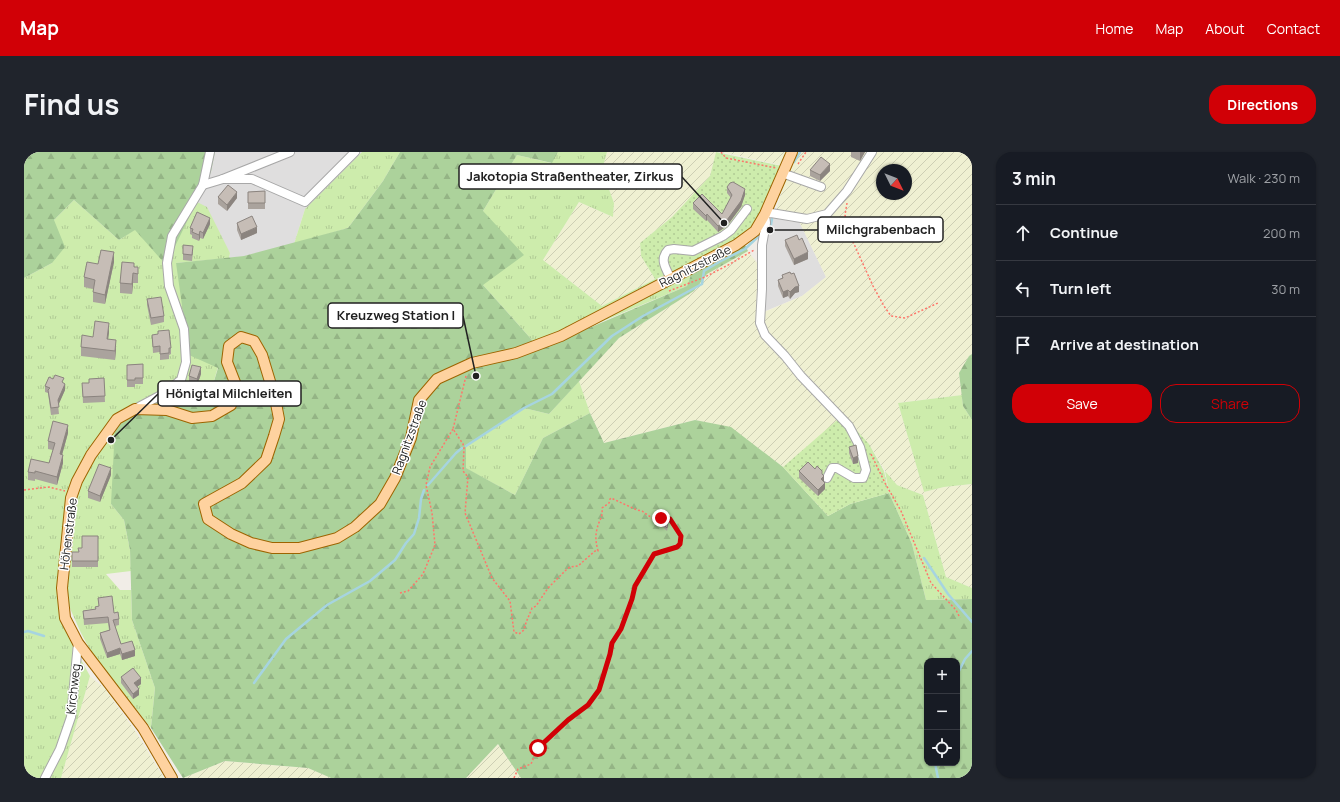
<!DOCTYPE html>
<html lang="en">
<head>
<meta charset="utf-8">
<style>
	:root { --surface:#171b24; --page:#20242c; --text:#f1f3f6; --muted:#9ea1a6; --line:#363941; --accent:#d10006 }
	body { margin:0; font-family:Manrope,sans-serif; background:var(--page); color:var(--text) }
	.controls { position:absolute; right:12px; bottom:12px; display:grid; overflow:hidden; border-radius:8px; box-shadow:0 1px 3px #0004 }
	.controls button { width:36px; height:36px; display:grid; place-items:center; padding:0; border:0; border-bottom:1px solid var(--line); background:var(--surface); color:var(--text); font:20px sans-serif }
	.compass { position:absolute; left:852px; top:12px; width:36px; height:36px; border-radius:50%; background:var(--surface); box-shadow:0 1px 3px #0004; rotate:132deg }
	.stop { position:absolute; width:12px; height:12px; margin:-9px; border:3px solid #d10006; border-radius:50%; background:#fff }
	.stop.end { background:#d10006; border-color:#fff; box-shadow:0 1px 4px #0008 }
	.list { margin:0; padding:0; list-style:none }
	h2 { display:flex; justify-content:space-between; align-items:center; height:52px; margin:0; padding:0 16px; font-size:17px }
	h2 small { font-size:13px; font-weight:400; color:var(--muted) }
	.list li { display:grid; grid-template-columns:26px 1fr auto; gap:12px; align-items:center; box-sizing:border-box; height:56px; padding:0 16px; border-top:1px solid var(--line) }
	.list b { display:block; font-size:15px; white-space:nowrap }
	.list em { font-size:13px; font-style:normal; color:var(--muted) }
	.actions { display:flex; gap:8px; padding:12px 16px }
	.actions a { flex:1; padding:9px 0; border:1px solid var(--accent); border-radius:16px; text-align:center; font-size:14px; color:var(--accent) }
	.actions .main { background:var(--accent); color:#fff }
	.icon { flex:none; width:22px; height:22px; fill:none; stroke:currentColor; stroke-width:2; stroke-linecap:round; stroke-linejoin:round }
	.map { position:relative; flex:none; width:948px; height:626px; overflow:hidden; border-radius:16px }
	header { display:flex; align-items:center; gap:24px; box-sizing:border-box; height:56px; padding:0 20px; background:var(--accent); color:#fff }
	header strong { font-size:19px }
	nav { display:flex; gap:22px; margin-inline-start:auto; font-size:14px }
	.intro { display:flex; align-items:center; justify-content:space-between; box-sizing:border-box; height:96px; padding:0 24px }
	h1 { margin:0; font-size:28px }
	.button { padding:10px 18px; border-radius:16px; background:var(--accent); color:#fff; font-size:14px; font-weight:700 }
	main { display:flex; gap:24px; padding:0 24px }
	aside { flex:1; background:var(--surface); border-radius:16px; box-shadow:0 1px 3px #0004 }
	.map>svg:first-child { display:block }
	.residential { fill:#dfdede }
	.farmland { fill:url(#farmland-furrows); fill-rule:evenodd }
	.grass { fill:url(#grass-tufts) }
	.forest { fill:url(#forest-firs); fill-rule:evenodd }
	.garden { fill:url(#garden-dots) }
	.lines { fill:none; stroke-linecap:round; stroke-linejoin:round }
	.stream { stroke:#a6d4e0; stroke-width:2.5 }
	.minor-casing { stroke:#a8a8a8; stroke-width:10 }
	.major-casing { stroke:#9d6400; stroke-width:12 }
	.path { stroke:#fe766b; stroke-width:1.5; stroke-dasharray:2 2; stroke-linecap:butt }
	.minor { stroke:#fff; stroke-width:8 }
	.major { stroke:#fed29f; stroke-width:10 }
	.wall { fill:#aaa39d }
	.shaded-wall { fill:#8b847f }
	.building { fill:#c6bdb6; stroke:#8b847f }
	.route { stroke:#d10006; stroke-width:5 }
	.labels { text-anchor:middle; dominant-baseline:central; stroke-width:3; stroke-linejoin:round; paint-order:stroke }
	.street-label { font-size:12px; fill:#212121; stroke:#fff }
	.leader { fill:none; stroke:#212121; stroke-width:1.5 }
	.callout-dot { fill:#212121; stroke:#fff; stroke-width:1.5 }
	.callout { fill:#fff; stroke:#212121; stroke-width:1.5 }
	.callout-label { font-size:13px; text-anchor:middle; font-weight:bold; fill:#212121 }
</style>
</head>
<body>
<header>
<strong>Map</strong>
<nav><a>Home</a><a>Map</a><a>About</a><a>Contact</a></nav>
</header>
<div class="intro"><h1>Find us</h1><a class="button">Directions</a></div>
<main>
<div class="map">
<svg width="948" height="626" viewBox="0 0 948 626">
	<defs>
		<pattern id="farmland-furrows" width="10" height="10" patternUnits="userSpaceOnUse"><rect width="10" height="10" fill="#eff0d2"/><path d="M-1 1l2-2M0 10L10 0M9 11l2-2" fill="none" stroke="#cdceb4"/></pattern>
		<pattern id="grass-tufts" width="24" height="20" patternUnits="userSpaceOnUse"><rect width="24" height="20" fill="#cdecac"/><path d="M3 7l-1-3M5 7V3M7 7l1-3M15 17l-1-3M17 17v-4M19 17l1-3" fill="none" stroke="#b0ca94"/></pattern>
		<pattern id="forest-firs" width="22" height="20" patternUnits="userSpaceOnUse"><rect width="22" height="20" fill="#acd29b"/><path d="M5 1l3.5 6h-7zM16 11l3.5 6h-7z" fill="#94b485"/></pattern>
		<pattern id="garden-dots" width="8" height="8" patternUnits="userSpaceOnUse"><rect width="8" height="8" fill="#cdecac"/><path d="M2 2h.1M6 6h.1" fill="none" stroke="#b0ca94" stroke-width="1.8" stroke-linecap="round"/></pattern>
	</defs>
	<rect width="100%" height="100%" fill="#f1ede7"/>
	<!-- residential -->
	<g class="residential">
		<path d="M191,0h147l-57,57 -11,35 -49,12 -16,2 1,-5 -33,-51 14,-30z"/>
		<path d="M749,66l19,4 7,-1 27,56 -24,19 -39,16 3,-76 3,-15z"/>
	</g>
	<!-- farmland -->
	<g class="farmland">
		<path d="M583,0h109l-6,24 -38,41 -32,26 1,13 14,23 -53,27 -59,-46 36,-58 34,15 1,-14 -12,-33z"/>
		<path d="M697,0h251v202l-3,2 -10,17 3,22 -64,8 26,89 20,-5 28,-3v104l-26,-11 -23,-82 -26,-10 -12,-14 -16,-27 -25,-28 -61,51 -52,-39 -36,-8 -91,23 -14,-30 -11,-32 40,-43 75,-47 13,-17 41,-23 10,13 -2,47 7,1 6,-2 33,-14 24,-19 -31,-64 -19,-3 13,-43zM858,18h24v24h-24z"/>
		<path d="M66,524l15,13 31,43 28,46h-103z"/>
		<path d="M474,592l23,34h-55z"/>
		<path d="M201,609l83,7 23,10h-148z"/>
	</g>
	<!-- grass -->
	<g class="grass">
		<path d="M338,0h38l-17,29 -35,47 -54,16 11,-35z"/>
		<path d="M534,0h49l-5,18 12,33 -1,14 -34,-15 -36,58 59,46 53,-27h16l21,-7 -5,14 -79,33 -68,30 -57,-64v-74l34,-56 34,8z"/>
		<path d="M50,48l45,40 15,-10 63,-28 10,5 23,46 -1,5 -53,5 42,104 -10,34 -42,-3 -55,106 13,16 6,30 1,21 -25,3 14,16h11l1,30 23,68 -4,40 -58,-73 -12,-22 -13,-29 -2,-17 10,-81 -19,80 4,27 8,25 21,38 -29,102h-37v-500l28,-15 2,-43z"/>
		<path d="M555,229l11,32 -47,25 -28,57 -50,-27 1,-22 58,-38 25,6z"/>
		<path d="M938,243l1,11 9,14v64l-28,3 -20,5 -26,-89z"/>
		<path d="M861,319l12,14 26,10 23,82 26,11v11l-46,1 -14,-56 -23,-51z"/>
	</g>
	<!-- forest -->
	<g class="forest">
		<path d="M0,0h191l-4,20 -45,93 -31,-35 -16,10 -45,-40 -20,20 11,27 -13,16 -28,15z"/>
		<path d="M376,0h158l-6,11 -35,-8 -34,56 41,44 -41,30 57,64 147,-63 5,-14 53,-27 3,6 -41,23 -13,17 -75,47 -70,76 -25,-6 -58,38v22l49,27 28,-57 47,-25 14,30 91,-23 36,7 52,40 45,49 22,-12 39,-11 23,51 14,56 46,-1v179h-451l-23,-34 -32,34h-135l-23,-10 -83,-7 -42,17 -32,-50 4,-40 -23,-68 -2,-70 -6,-30 -13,-16 4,-77 52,-29 41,3 10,-33 -29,-13 -13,-92 68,-7 104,-28 35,-47zM903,509h30v102h-30z"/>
		<path d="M948,202v66l-9,-14 -4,-33 10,-17z"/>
	</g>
	<!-- garden -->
	<g class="garden">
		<path d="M692,0l75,16 -36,63 -84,48h-16l-14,-23 -1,-13 32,-26 38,-41z"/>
		<path d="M819,263l26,29 15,27 5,22 -39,11 -22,12 -45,-49z"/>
	</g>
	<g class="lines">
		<!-- stream -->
		<g class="stream">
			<path d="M770,10l6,-10"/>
			<path d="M746,78l2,-11"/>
			<path d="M442,294l58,-38 28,-14 60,-58 31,-20 59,-32 2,-13 15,-9 26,-13 16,-15"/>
			<path d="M404,333l28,-32 6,-5"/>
			<path d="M900,406l24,36 24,28"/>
			<path d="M0,480l4,-1 16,5"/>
			<path d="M933,523l8,-16 7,-8"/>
			<path d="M230,531l32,-44 41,-34 43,-24 25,-21 11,-17 8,-9 5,-16 2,-19 3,-9"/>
			<path d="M911,611l3,15"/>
		</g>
		<!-- minor casing -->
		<g class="minor-casing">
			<g id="minor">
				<path d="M758,21l39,14"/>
				<path d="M199,27h29l53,23 50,-50"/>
				<path d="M179,33l20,-6 67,-27"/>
				<path d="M647,127c-5,-10 -12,-20 -3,-29l6,-1 19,2 30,-15 8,-6 16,-21"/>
				<path d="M111,257l28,-15 18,-14 5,-18 -2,-33 -15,-43 -2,-23 5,-27 31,-51 7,-33"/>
				<path d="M803,326l5,-10h5l17,10h9l3,-8 -6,-23 -11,-21 -48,-50 -16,-20 -20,-21 -5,-12 2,-34v-44l4,-22 -1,-9 6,-1 36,6 20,-5 20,-23 25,-39"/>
				<path d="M21,626l15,-29 11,-32 7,-74"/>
			</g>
		</g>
		<!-- major casing -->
		<g class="major-casing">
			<path id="major" d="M148,626l-29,-50 -65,-85 -13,-25 -3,-30 9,-90 6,-17 14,-26 26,-36 18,-10 32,1 25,8 20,-2 19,-11 5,-20 -9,-23 2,-16 12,-9 13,4 8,14 13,43 4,21 -5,17 -8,24 -24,23 -38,21 4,15 23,15 20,9 21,5h27l38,-10 18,-11 25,-23 15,-26 16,-40 8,-38 18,-21 35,-16 44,-10 45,-17 175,-91 19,-14 10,-17 27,-62"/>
		</g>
		<!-- path -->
		<g class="path">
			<path d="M697,0l5,6 50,10"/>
			<path d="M774,12l8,-12"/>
			<path d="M823,51l-2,12 4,18 24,53 11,20 7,10 14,2 33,-15"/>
			<path d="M645,139l36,-14 25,-13 24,-14"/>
			<path d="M442,224l-13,53 10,15 1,4 -1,23 5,6 -3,36 27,65 18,23 4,31 5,2 5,-4c2,-9 5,-14 8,-22l4,-2 12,-18 18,-18 4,-3 8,-1 17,-15h3c-2,-8 -3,-14 -1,-22 2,-10 6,-10 5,-21l7,-5 1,-4 1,-1 26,12 5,1 10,7h10"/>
			<path d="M847,302l14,29 16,28 30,72 25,27 4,8"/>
			<path d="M0,338l25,-3 16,4"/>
			<path d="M376,441l8,-2 15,-17 12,-29 -3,-32 -6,-28 4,-18 23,-38"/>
			<path d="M490,626l4,-9 13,-5 7,-16 30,-28 20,-15 11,-15 11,-36 2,-11 9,-14 11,-30 3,-13 18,-31c13,-5 26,-3 28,-19l-11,-17h-2"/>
		</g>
		<!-- minor -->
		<use href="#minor" class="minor"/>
		<!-- major -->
		<use href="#major" class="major"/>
	</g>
	<!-- wall -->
	<g class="wall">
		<path d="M827,0h14l-5,9 -9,-4z"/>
		<path d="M786,18l20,1 -10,10 -10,-5z"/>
		<path d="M703,35l18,8 -4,12 -14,19 -9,6 -11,-12 -1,1 -13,-12v-6l29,11 9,-16 -4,-5z"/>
		<path d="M241,39v18h-17v-17z"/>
		<path d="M194,45l19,1 -10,13 -9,-7z"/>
		<path d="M213,71l20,10 -16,7 -4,-10z"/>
		<path d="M186,72l-7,15 -3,-1 -1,3 -7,-3v-3l-2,-1v-6z"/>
		<path d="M761,88l23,19 -14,6 -9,-19z"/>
		<path d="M169,100l-1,9 -9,-1v-6z"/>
		<path d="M90,110l-9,42 -12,-2v-13l-9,-2v-10l14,-13z"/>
		<path d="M110,115h4v16h-5l-1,11 -12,-1v-10z"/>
		<path d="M758,123l17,17 -4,1 -5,6 -2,-3 -5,2 -5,-12v-6l4,-2z"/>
		<path d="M123,147l17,17v6l-13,3 -4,-20z"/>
		<path d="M85,180l-1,7 8,10 -1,11 -34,-4v-9l12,-10z"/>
		<path d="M128,183l19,13v6l-2,1v4l-9,1v-8l-7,1z"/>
		<path d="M119,212v20h-8v3h-8v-22z"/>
		<path d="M177,222l-4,11 -8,-2v-7z"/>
		<path d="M80,226l1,24 -22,1 -1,-20h7z"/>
		<path d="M40,231l1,7 -7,15 1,9 -8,1 -3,-22 -3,-1v-6z"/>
		<path d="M44,281l-6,22 1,8 -6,22 -22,-6v2l-7,-1v-8l21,-9 4,-13 -5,-1v-8z"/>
		<path d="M825,295l9,16 -5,1 -4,-11z"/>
		<path d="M775,319l25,11 1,7 -7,7 -19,-18z"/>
		<path d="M87,323l-11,27 -12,-4v-7z"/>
		<path d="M645,368l-2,11 -6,-6v-3z"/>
		<path d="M74,384v31h-26v-15h7z"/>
		<path d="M74,446l16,15 5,6v6l-4,1 6,18 14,12 -13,4 -2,-6 -13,4 -7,-19v-6l9,-3 -1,-7 -24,2 -1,-14 12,-2 4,-3z"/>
		<path d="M97,525l20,7 -4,3 2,8 -6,4 -12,-16z"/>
	</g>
	<!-- shaded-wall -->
	<g class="shaded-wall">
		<path d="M836,0h5l-5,9z"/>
		<path d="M806,12v7l-10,10v-6z"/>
		<path d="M721,37v6l-4,12 -14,19 -9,6v-6z"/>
		<path d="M213,40v6l-10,13v-6z"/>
		<path d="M683,62v6l-1,1v-5z"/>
		<path d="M186,66v6l-7,15v-6z"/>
		<path d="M233,75v6l-16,7v-6z"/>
		<path d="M176,79v7l-1,3v-6z"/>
		<path d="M90,100v10l-9,42v-9z"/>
		<path d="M784,100v7l-14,6v-6z"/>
		<path d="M109,121v10l-1,11v-10z"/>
		<path d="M775,134v6l-4,1 -5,6v-7l5,-5z"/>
		<path d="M764,138v6l-5,2v-6z"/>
		<path d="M85,171v9l-2,16v-9z"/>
		<path d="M92,188v9l-1,11v-9z"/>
		<path d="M177,215v7l-4,11v-6z"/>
		<path d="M41,232v6l-7,16v-6z"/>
		<path d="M44,273v8l-8,29v-8z"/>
		<path d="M39,303v8l-6,22v-8z"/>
		<path d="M834,304v7l-5,1v-6z"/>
		<path d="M87,316v7l-11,27v-6z"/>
		<path d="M800,324v7l-3,-4z"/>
		<path d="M801,331v6l-7,7v-6z"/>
		<path d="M96,496v6l-13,4v-5z"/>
		<path d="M111,498v6l-13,4v-6z"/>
		<path d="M117,526v6l-7,5v-6z"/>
		<path d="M115,537v6l-6,4v-5z"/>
	</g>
	<!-- building -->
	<g class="building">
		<path d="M797,5l9,7 -10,11 -10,-5z"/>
		<path d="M709,30l12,7 -4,12 -14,19 -9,6 -11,-12 -1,2 -13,-13 9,-9 20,20 10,-19 -5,-8 3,-4z"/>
		<path d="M204,33l9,7 -10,13 -9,-8z"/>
		<path d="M241,39v12h-17v-11z"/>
		<path d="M173,60l13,6 -7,15 -3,-2 -1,4 -7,-3 1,-3 -3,-1z"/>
		<path d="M228,64l5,11 -16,7 -4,-11z"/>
		<path d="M773,83l2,5 3,-2 6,14 -14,7 -9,-19z"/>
		<path d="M159,93l10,1 -1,9 -9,-1z"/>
		<path d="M77,98l13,2 -9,43 -12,-3 2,-12 -11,-3 3,-15 11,2z"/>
		<path d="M98,110l12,1v4h4v7l-5,-1 -1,11 -12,-1z"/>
		<path d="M766,120l1,2 3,-1 5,13 -4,1 -5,5 -2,-2 -5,2 -5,-12 5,-2 -1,-3z"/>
		<path d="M137,145l3,19 -13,2 -4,-19z"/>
		<path d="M71,169l14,2 -2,16 9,1 -1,11 -34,-4 1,-12 11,2z"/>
		<path d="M145,178l2,18h-2v5l-9,1v-8l-7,1 -1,-12 6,-1v-3z"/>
		<path d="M119,212v14h-8v2h-8v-15z"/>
		<path d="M168,213l9,2 -4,12 -8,-3z"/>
		<path d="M31,223l9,3 -2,4 3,2 -7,16 1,7 -8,1 -3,-18 2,-2 -5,-2 4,-9 4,2z"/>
		<path d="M80,226l1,18 -22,1 -1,-14h7v-4z"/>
		<path d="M29,269l15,4 -8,29 3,1 -6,22 -22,-6v2l-7,-1 3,-13 18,4 6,-20 -7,-2z"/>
		<path d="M832,293l2,11 -5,2 -4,-11z"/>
		<path d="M784,310l7,7 2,-3 5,5v3l2,2 -3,3 4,4 -7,7 -19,-19z"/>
		<path d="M75,312l12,4 -11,28 -12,-5z"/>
		<path d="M638,363l7,1 -2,12 -6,-6z"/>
		<path d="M58,384h16v25h-26v-9h7l-1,-4h4z"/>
		<path d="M88,444l2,17 4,-1 1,7 -6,1 8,24 11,-3 3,9 -13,4 -2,-6 -13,5 -7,-20 10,-3 -2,-13 -24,2 -1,-8 13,-2 -1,-2 4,-1 -1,-8z"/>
		<path d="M109,516l8,10 -7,5 5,6 -6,5 -12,-17z"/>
	</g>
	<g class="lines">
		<!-- route -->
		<path class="route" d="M514,596l30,-28 20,-15 11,-15 11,-36 2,-11 9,-14 11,-30 3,-13 19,-32 23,-7 3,-3 1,-8 -11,-17 -9,-1"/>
	</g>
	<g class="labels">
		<!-- street labels -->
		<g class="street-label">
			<text transform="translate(671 114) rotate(-27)">Ragnitzstraße</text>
			<text transform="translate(385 285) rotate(-70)">Ragnitzstraße</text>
			<text transform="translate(44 382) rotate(-83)">Höhenstraße</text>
			<text transform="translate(49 537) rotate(-84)">Kirchweg</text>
		</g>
	</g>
	<!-- callouts -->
	<path class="leader" d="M700 71L658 25M746 78L794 78M452 224L439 164M87 288L134 242"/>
	<g class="callout-dot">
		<circle cx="700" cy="71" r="4"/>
		<circle cx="746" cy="78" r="4"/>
		<circle cx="452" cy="224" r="4"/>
		<circle cx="87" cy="288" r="4"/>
	</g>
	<g class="callout">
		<rect x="435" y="12" width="223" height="25" rx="4"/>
		<rect x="794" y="65" width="125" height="25" rx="4"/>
		<rect x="304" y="151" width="135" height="25" rx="4"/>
		<rect x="134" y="229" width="143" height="25" rx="4"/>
	</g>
	<g class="callout-label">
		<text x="546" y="29">Jakotopia Straßentheater, Zirkus</text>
		<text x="857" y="82">Milchgrabenbach</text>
		<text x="372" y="168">Kreuzweg Station I</text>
		<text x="205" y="246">Hönigtal Milchleiten</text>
	</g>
</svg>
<div class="controls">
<button>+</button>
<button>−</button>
<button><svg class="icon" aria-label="locate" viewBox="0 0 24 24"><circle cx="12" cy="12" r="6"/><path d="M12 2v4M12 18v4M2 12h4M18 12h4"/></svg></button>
</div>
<svg class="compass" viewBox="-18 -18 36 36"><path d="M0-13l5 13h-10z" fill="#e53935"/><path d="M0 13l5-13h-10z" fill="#9ea1a6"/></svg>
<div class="stop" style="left:514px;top:596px"></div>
<div class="stop end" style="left:637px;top:366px"></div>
</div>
<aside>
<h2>3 min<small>Walk · 230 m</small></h2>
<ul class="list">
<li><svg class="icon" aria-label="ahead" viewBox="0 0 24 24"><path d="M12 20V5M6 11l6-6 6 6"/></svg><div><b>Continue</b></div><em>200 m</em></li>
<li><svg class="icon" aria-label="left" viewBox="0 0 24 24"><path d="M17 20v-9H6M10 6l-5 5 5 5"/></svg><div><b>Turn left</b></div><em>30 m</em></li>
<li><svg class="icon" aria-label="arrive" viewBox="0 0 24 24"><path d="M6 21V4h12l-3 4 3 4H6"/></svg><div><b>Arrive at destination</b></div></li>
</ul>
<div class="actions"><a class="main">Save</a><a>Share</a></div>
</aside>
</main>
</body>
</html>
